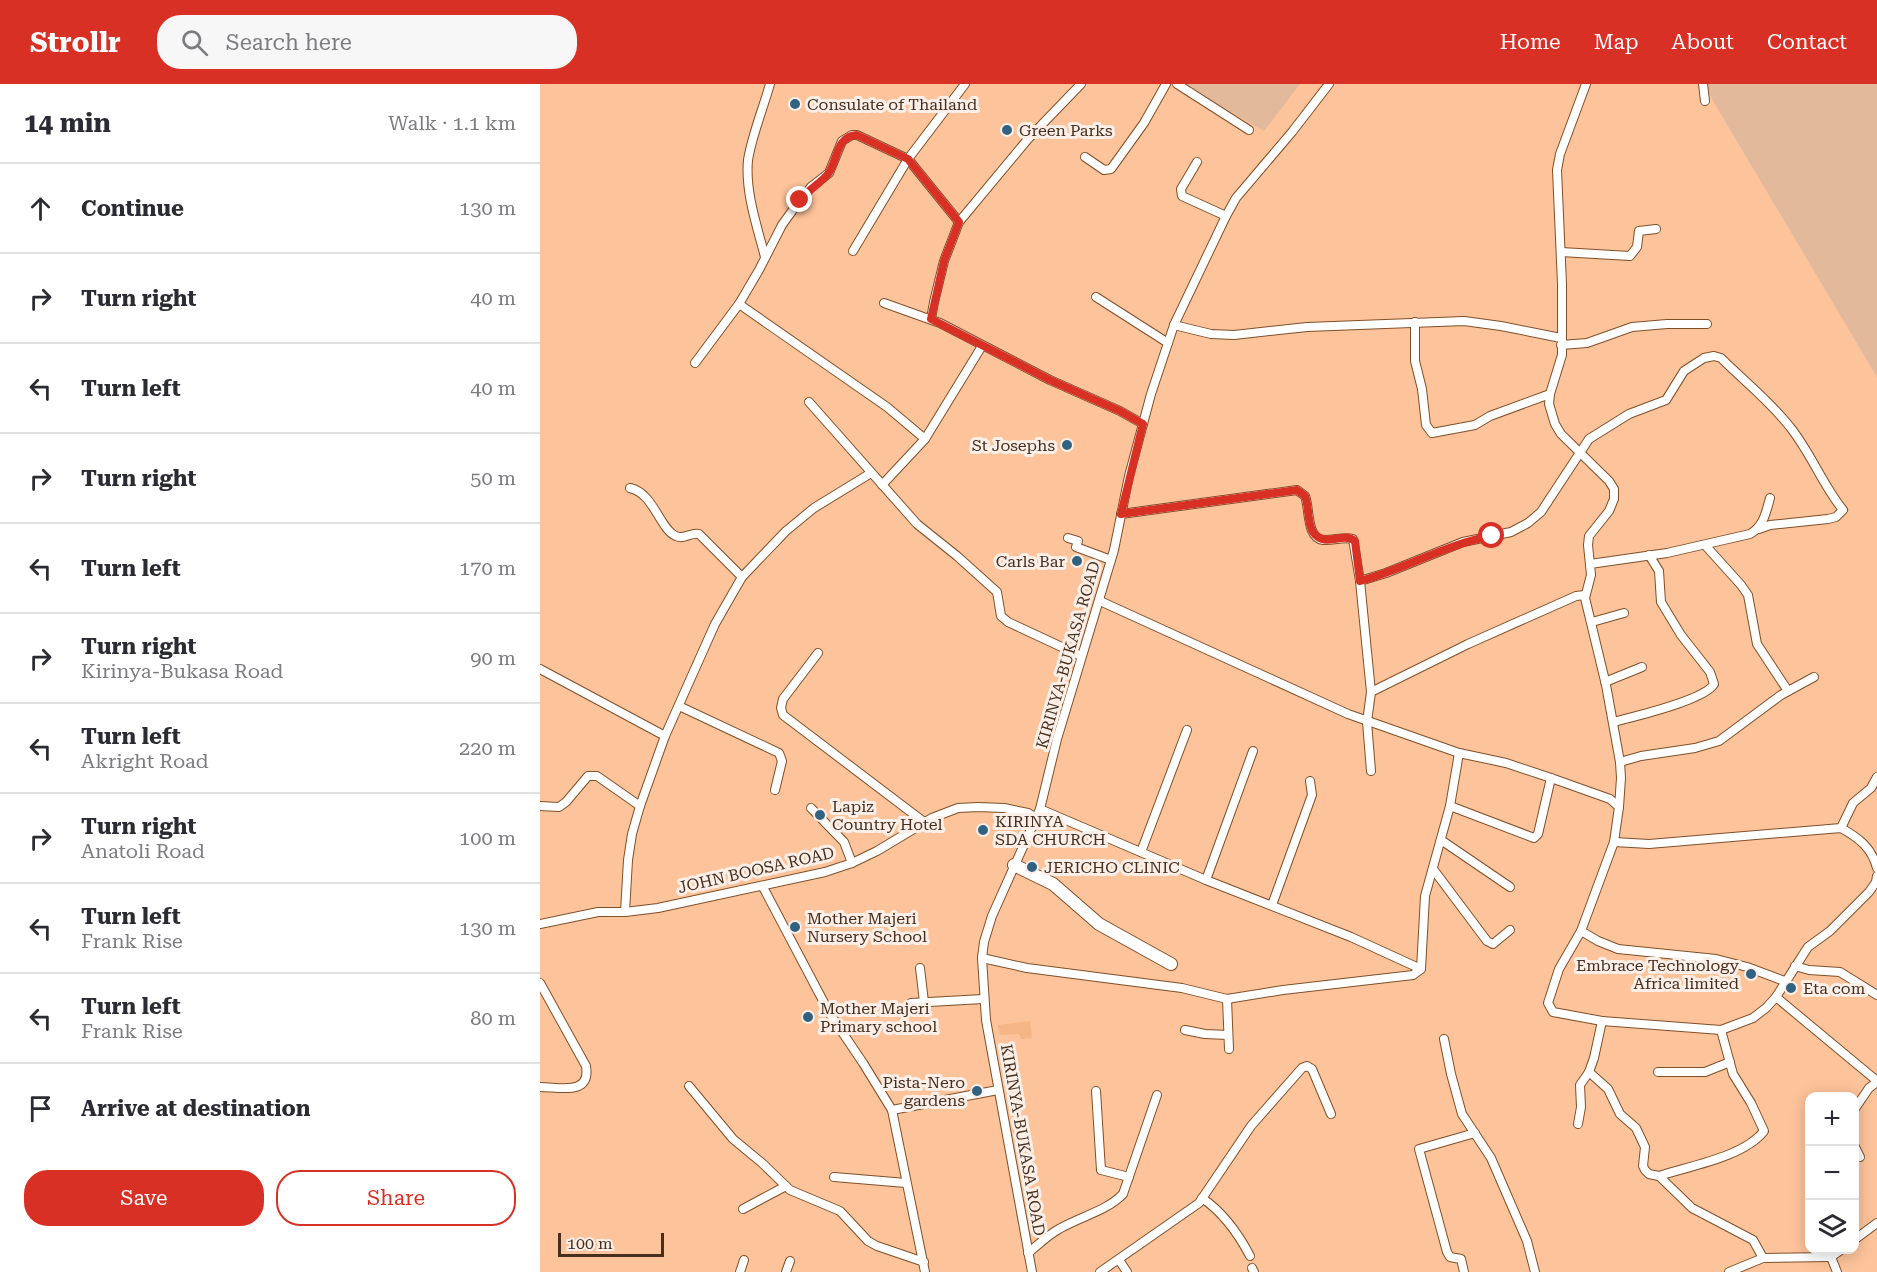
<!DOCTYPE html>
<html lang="en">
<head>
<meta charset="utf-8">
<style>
	:root { --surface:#fff; --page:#f7f7f7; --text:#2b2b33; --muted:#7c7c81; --line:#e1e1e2; --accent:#d93025 }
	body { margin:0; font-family:"Roboto Serif",serif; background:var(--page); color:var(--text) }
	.controls { position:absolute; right:18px; bottom:18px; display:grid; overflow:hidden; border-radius:12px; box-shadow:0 3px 15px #0003 }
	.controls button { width:54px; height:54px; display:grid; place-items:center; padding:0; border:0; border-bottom:2px solid var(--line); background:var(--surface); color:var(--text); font:30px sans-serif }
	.scale { position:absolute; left:18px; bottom:15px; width:106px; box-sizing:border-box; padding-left:6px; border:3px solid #462f1f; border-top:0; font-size:16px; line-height:21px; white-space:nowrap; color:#462f1f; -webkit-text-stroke:4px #fbefe7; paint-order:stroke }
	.stop { position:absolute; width:18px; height:18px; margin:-14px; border:4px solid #d93025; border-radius:50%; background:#fff }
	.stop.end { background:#d93025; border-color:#fff; box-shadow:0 2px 6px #0008 }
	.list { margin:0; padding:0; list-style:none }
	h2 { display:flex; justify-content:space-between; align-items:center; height:78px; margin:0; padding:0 24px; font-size:26px }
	h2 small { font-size:20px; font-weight:400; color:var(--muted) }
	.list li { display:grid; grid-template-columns:39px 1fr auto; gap:18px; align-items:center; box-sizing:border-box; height:90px; padding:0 24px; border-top:2px solid var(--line) }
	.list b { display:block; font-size:22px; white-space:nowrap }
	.list p { margin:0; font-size:20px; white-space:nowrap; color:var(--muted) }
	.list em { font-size:20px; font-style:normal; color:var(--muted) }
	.actions { display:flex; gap:12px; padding:18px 24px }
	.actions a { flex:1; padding:14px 0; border:2px solid var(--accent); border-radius:24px; text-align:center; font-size:21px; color:var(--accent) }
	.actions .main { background:var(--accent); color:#fff }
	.icon { flex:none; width:33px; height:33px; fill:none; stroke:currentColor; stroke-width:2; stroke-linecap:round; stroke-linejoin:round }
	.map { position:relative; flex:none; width:1337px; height:1188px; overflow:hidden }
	header { display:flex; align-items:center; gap:36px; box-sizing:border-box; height:84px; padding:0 30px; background:var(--accent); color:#fff }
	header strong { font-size:28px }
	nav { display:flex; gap:33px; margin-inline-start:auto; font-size:21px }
	.search { width:420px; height:54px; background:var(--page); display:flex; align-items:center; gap:15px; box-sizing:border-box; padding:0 21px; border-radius:24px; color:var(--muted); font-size:22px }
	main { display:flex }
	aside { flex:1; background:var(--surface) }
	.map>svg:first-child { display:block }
	.built { fill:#f5b587 }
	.green { fill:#e3b99c }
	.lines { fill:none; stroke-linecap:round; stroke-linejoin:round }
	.street-casing { stroke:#804f27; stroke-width:10 }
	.secondary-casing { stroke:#804f27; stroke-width:14 }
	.street { stroke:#fff; stroke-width:8 }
	.secondary { stroke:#fff; stroke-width:12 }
	.route { stroke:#d93025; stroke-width:8 }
	.poi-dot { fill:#316381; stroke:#fbefe7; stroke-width:2 }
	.labels { text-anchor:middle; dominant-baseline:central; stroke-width:6; stroke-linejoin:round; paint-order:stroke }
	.poi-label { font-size:16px; fill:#462f1f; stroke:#fbefe7; text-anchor:start }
	.street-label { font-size:16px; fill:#462f1f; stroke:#fbefe7 }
</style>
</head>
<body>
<header>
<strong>Strollr</strong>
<div class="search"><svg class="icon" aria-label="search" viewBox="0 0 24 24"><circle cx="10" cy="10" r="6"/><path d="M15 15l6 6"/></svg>Search here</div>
<nav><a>Home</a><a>Map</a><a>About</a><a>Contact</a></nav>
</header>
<main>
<aside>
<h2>14 min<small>Walk · 1.1 km</small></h2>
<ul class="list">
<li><svg class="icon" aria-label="ahead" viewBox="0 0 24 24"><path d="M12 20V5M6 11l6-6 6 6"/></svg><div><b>Continue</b></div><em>130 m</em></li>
<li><svg class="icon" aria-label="right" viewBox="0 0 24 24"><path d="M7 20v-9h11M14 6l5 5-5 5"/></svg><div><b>Turn right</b></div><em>40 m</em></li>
<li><svg class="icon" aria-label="left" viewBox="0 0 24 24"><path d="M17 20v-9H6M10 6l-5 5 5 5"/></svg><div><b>Turn left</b></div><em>40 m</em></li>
<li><svg class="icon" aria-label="right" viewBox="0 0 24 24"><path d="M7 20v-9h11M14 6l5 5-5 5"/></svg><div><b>Turn right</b></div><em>50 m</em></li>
<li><svg class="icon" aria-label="left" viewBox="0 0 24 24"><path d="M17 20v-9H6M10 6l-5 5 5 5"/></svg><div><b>Turn left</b></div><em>170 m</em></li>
<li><svg class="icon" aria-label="right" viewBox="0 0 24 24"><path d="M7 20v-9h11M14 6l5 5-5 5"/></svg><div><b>Turn right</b><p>Kirinya-Bukasa Road</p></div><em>90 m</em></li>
<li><svg class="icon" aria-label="left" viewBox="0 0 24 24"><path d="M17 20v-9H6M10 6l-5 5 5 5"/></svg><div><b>Turn left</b><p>Akright Road</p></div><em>220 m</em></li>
<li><svg class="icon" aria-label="right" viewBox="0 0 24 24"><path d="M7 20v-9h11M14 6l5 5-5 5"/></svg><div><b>Turn right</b><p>Anatoli Road</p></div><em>100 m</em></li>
<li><svg class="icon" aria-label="left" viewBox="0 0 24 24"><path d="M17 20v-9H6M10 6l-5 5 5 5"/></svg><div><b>Turn left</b><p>Frank Rise</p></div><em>130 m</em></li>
<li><svg class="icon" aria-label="left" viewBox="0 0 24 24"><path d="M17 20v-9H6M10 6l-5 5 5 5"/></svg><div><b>Turn left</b><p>Frank Rise</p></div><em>80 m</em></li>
<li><svg class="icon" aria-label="arrive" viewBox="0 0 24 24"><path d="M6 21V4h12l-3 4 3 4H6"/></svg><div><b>Arrive at destination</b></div></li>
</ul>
<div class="actions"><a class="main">Save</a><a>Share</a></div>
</aside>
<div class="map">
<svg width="1337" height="1188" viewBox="0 0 1337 1188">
	<rect width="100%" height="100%" fill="#fdc39a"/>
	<!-- built -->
	<path class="built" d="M490,937l2,17 -11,1 -2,-5 -19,1 -2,-10z"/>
	<!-- green -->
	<g class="green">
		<path d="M643,0h117l-36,47z"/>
		<path d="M1163,0h174v293z"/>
	</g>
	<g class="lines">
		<!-- street casing -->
		<g class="street-casing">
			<g id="street">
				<path d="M637,0l72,46"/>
				<path d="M1046,0l-26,70 -3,16 5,114v71l-12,39 -1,10 6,20 6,10 48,47 5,8v10l-5,12 -20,25 -1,9 3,30 -6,23 21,87 14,77 1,16 -2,29"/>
				<path d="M1163,0l2,17"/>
				<path d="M545,73l19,13 7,-1 33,-46 22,-39"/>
				<path d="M657,78l-16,27 1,7 44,20"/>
				<path d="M313,167l55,-92 57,-75"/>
				<path d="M1021,168l69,4 7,-9 2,-16 17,-2"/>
				<path d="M225,173c-8,-31 -20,-65 -17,-97 4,-25 15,-51 22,-76"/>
				<path d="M556,213l72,46"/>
				<path d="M344,219l56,20 110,57 70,31 23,13"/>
				<path d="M199,220l148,103 38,32"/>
				<path d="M391,235l3,-17 10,-41 15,-39 69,-83 53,-55"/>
				<path d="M875,238v39l7,28 4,36 6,8 43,-8 15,-9 60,-22"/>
				<path d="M634,241l37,9 23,1 73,-8 157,-6 37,5 60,12"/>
				<path d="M1021,261l26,-2 45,-16 35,-3h40"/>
				<path d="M155,279l44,-59 20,-34 23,-45 18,-25 11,-13 18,-14 13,-32 10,-6h5l51,24 51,63"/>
				<path d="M269,318l108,122 40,32 40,36 4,24 7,6 73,34"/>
				<path d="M342,401l43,-46 57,-93"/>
				<path d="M90,404c24,5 30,42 46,48 7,4 15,-4 23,-2l43,43"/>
				<path d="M581,430l176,-24 8,6c5,12 1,42 18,44 11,1 20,-4 30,-1l7,42 11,111 -4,30 4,49"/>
				<path d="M528,454l10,3 -2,6 35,13"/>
				<path d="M1165,461l36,40 7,10 9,49 31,47"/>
				<path d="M1050,480l77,-11 83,-19c14,-8 16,-22 20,-36"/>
				<path d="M820,497l26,-8 77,-31 48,-10 17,-9 13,-11 48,-73 40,-25 37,-14 18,-29 20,-13 10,-2 7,2c23,23 49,43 69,69 21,26 32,57 53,83l-7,7 -8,2 -58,6 -11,4"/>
				<path d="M560,517l248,113 111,39 47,10 45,15 59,21 9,8 -5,35 -33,89 -22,38 -11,34 5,9 49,9 119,9 32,-12 13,-10 10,-11 101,84"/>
				<path d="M1052,538l32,-9"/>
				<path d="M278,569l-35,46 -2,9 2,7 141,107"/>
				<path d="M0,585l125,67"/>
				<path d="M1065,598l37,-15"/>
				<path d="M831,608l97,-48 108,-48 9,-1"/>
				<path d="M139,622l100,47 3,8 -7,29"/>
				<path d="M1073,638c20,-5 92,-22 101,-38l-4,-12 -29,-37 -20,-33 -2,-31 -10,-16"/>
				<path d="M1080,678l21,-6 54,-8 24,-7 62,-46 33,-18"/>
				<path d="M0,722l19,1 7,-5 22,-26h9l43,30"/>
				<path d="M910,722l84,32 4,-4 13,-56"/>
				<path d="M271,724l33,34 8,21"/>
				<path d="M500,725l166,71 145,57 70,32"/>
				<path d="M1301,744l12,-25 18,-15 6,-11"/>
				<path d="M901,756l69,47"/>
				<path d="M1074,758l35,2 192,-16c18,10 31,20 36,40"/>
				<path d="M601,768l46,-122"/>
				<path d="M893,785l54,72 6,3 17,-14"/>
				<path d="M666,796l47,-129"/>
				<path d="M223,803l67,127 33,49 29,47 33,162"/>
				<path d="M732,821l40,-110 -2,-14"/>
				<path d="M85,828l3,-52 4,-26 8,-28 25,-70 50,-112 27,-47 44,-46 28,-23 57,-35"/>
				<path d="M0,840l58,-12h27l33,-4 167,-36 27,-9 25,-12 55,-33 26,-10 20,-1 26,1 24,5 8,5"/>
				<path d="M1041,847l17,10 20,8 98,10 31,8 40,15"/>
				<path d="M442,874l45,10 155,20 45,11 56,-9 130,-15 8,-6 4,-73 25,-90 9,-53"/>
				<path d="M1255,882l14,4 31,2 37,23"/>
				<path d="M380,884l4,34"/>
				<path d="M0,899l46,83c5,30 -26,21 -46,21"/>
				<path d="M1236,913l32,-50 22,-16 39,-39 7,-10 1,-6"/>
				<path d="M687,915l2,50"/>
				<path d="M371,919l72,-4"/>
				<path d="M645,946l20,4 23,1"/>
				<path d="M904,955l7,35 11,40 29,44 36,83 8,31"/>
				<path d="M1049,988l19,17 12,25 16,14 9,19 -2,19 2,4 4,4 10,2 33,32 61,32 10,18"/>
				<path d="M1118,988h47l25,-10"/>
				<path d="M149,1002l44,53 29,24 28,27 50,21 28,30 9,5 47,16"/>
				<path d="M556,1007l5,79 28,7"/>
				<path d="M352,1026l106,-20"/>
				<path d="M1314,1026l15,-22 8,-6"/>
				<path d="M1038,1040l3,-17 -1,-22 9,-13 5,-14 8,-37"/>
				<path d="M1314,1061l6,12"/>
				<path d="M1119,1092c30,-10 85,-19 105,-45l-13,-28 -18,-29 -12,-44"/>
				<path d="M294,1093l72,6"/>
				<path d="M662,1114c22,15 36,35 48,58"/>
				<path d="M203,1125l43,-23"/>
				<path d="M1314,1156l23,-17"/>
				<path d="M488,1169c10,-8 20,-18 31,-24 20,-12 48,-18 64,-35l34,-99"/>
				<path d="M1291,1173l6,15"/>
				<path d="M579,1176l8,12"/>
				<path d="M712,1184l2,4"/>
				<path d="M200,1188l4,-12"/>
				<path d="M246,1188l4,-11"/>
				<path d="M492,1188l-46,-252 -4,-62 2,-16 8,-26 48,-107 17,-70 57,-189 15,-74 22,-82 23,-69 52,-109 10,-18 56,-66 37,-48"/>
				<path d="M560,1188l99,-69 52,-77 51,-58 5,-2 5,3 19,45"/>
				<path d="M924,1188l-3,-13 -11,-2 -3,-5 -28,-103 56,-16"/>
				<path d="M1189,1188l34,-14 68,-1 10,-7"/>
			</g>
		</g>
		<!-- secondary casing -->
		<g class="secondary-casing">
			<path id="secondary" d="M474,781l39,19 46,40 72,40"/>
		</g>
		<!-- street -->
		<use href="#street" class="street"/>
		<!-- secondary -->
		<use href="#secondary" class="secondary"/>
	</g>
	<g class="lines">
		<!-- route -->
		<path class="route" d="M260,116c7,-9 23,-19 28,-26 10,-14 8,-38 29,-39l51,24 51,63 -15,39 -13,58 119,61 70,31 23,13 -22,90 176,-24 8,6c5,12 1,34 13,41 11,8 26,-5 37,4l5,40c45,-12 86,-37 132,-45"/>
	</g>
	<!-- markers -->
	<g class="poi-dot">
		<circle cx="255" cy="20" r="6"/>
		<circle cx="467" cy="46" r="6"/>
		<circle cx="527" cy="361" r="6"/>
		<circle cx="537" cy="477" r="6"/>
		<circle cx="280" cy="731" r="6"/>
		<circle cx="443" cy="746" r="6"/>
		<circle cx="492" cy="783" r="6"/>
		<circle cx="255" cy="843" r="6"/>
		<circle cx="1211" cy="890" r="6"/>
		<circle cx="1251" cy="904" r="6"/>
		<circle cx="268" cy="933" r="6"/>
		<circle cx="437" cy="1007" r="6"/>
	</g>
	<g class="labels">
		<!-- poi labels -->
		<g class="poi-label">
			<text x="267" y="20">Consulate of Thailand</text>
			<text x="479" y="46">Green Parks</text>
			<text x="515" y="361" text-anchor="end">St Josephs</text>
			<text x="525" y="477" text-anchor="end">Carls Bar</text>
			<text x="292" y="722">Lapiz<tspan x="292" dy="18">Country Hotel</tspan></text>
			<text x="455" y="737">KIRINYA<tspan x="455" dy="18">SDA CHURCH</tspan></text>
			<text x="504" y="783">JERICHO CLINIC</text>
			<text x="267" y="834">Mother Majeri<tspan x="267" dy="18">Nursery School</tspan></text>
			<text x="1199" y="881" text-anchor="end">Embrace Technology<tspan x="1199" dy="18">Africa limited</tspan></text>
			<text x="1263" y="904">Eta com</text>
			<text x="280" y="924">Mother Majeri<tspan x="280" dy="18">Primary school</tspan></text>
			<text x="425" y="998" text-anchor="end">Pista-Nero<tspan x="425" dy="18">gardens</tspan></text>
		</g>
		<!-- street labels -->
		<g class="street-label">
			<text transform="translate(528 571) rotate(-74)">KIRINYA-BUKASA ROAD</text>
			<text transform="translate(216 786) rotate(-13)">JOHN BOOSA ROAD</text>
			<text transform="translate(483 1056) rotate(80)">KIRINYA-BUKASA ROAD</text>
		</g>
	</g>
</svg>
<div class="controls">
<button>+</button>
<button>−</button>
<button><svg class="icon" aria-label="layers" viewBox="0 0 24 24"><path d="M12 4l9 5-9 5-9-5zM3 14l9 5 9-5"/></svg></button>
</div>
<div class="scale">100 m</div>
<div class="stop" style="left:952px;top:452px"></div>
<div class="stop end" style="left:260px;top:116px"></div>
</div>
</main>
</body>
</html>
